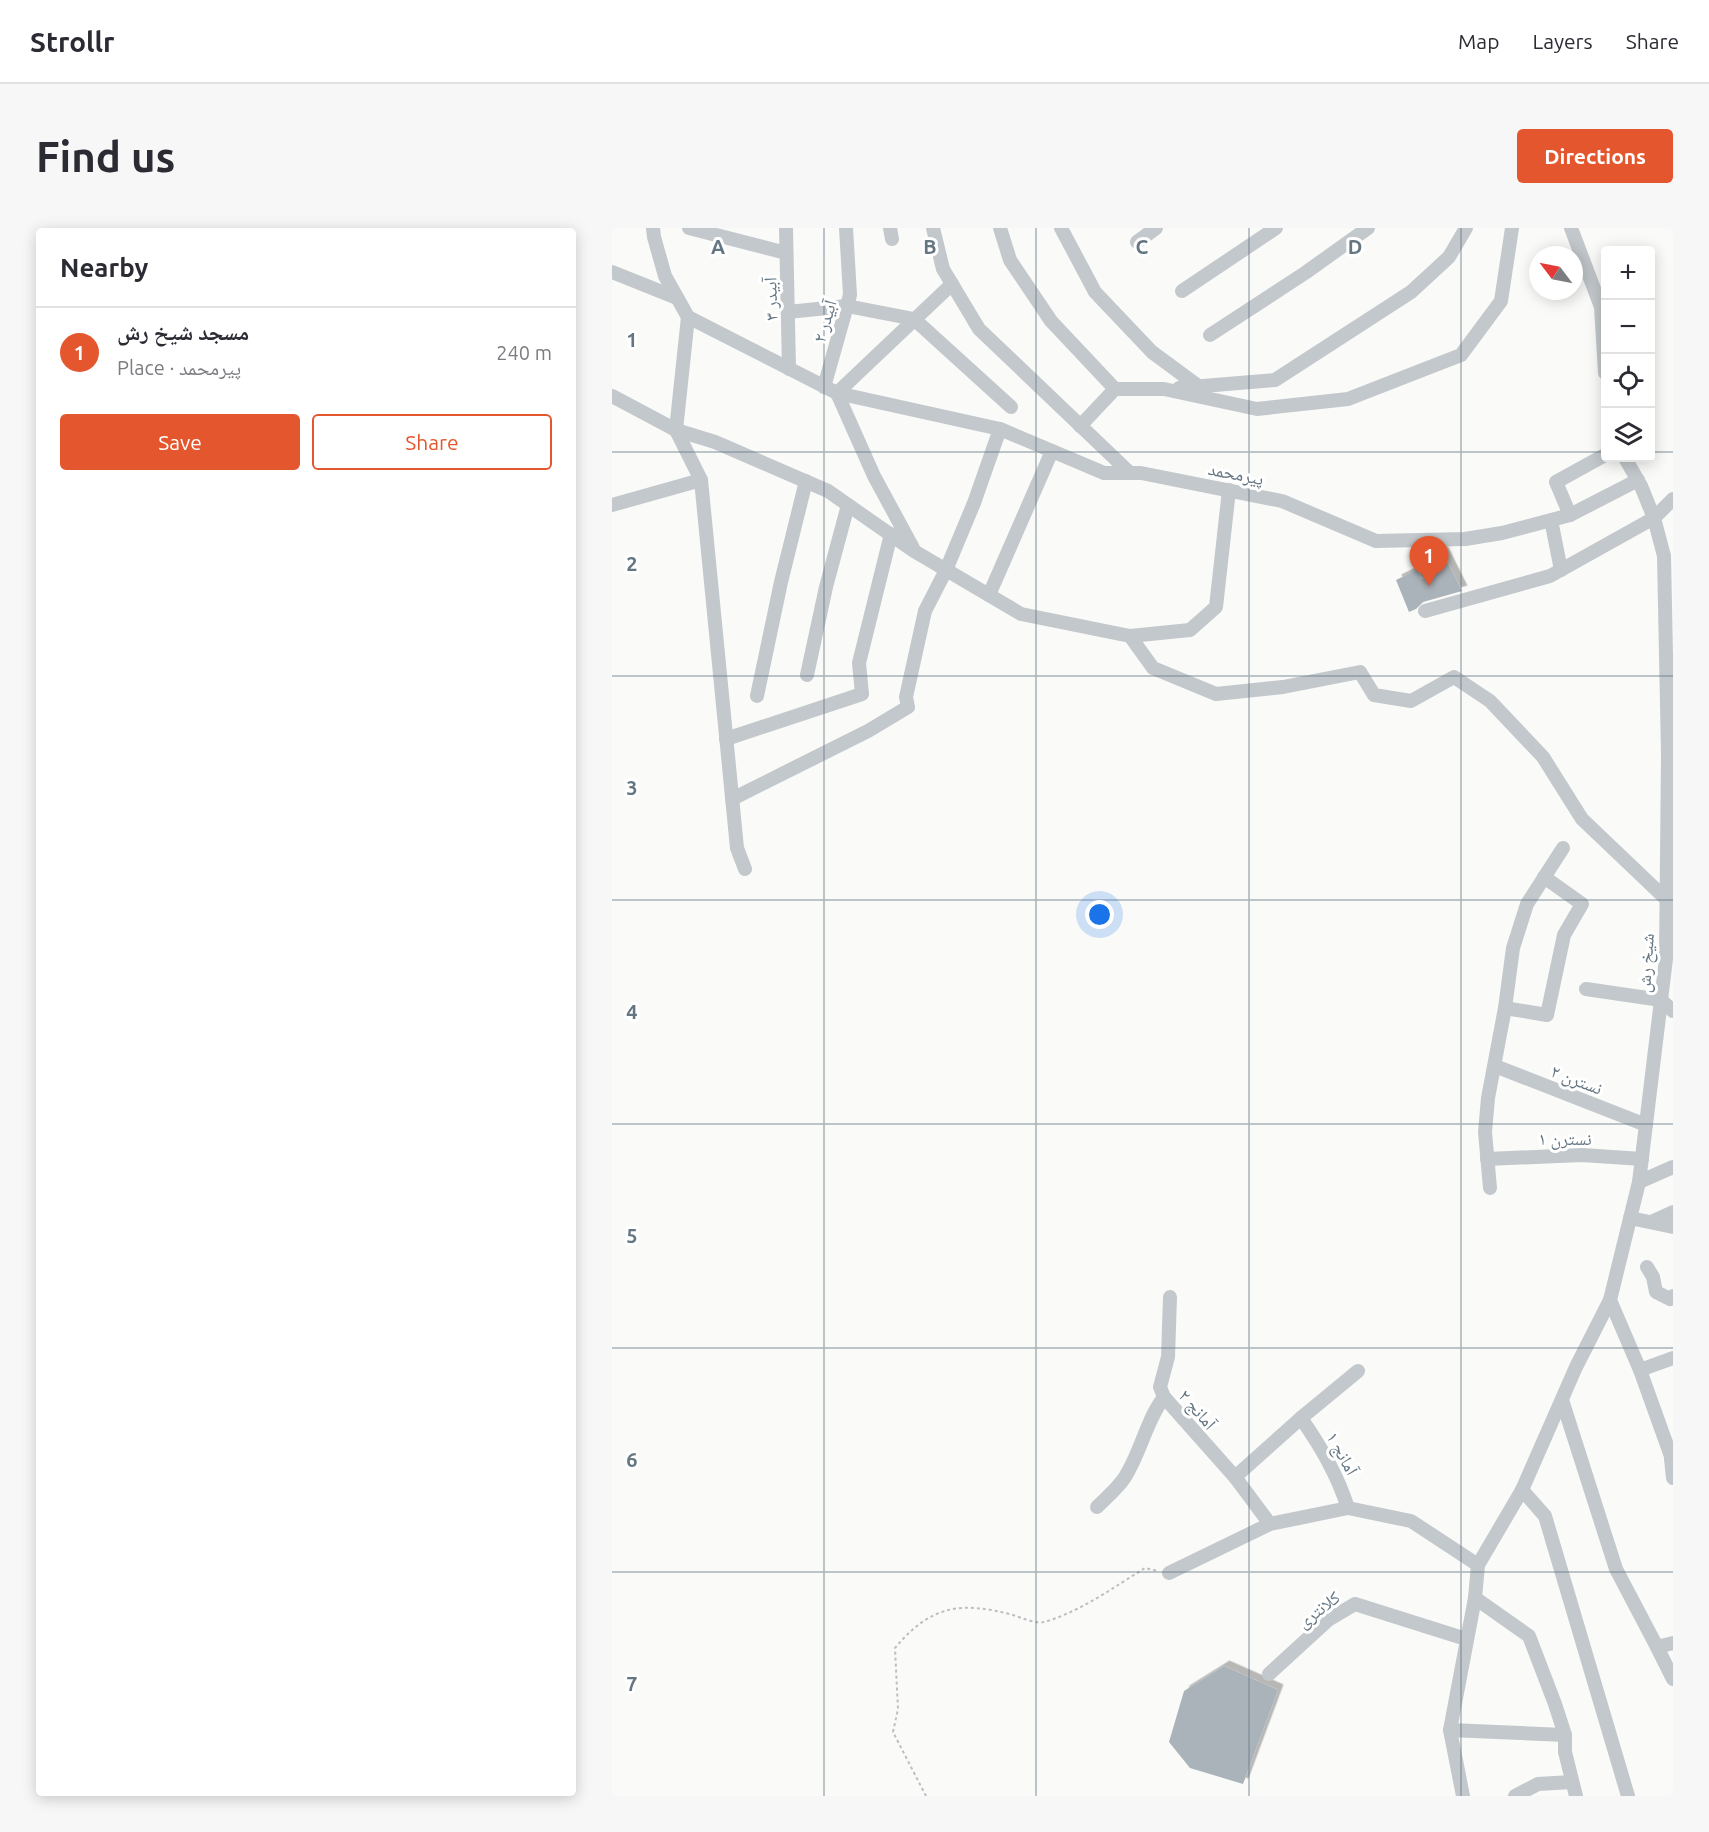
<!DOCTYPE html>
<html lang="en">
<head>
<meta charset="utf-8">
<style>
	:root { --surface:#fff; --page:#f7f7f7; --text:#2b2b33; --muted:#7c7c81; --line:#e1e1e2; --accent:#e4572e }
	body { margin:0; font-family:Ubuntu,"Noto Naskh Arabic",sans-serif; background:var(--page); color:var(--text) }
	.controls { position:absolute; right:18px; top:18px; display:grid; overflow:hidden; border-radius:6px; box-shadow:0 3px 15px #0003 }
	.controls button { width:54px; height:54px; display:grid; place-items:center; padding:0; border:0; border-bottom:2px solid var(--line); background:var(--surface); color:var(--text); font:30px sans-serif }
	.compass { position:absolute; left:917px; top:18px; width:54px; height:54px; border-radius:50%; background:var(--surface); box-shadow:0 3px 15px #0003; rotate:302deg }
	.you { position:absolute; left:488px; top:687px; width:21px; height:21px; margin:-15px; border:4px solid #fff; border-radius:50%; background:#1a73e8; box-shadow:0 0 0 9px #1a73e833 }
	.badge { display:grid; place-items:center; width:39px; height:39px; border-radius:50%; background:var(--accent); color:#fff; font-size:20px; font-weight:700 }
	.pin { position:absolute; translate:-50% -50px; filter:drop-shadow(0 2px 3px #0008) }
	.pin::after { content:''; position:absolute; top:32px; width:21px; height:18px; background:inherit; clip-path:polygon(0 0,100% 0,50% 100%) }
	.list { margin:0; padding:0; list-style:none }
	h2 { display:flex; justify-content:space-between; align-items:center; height:78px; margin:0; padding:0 24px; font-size:26px }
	h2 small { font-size:20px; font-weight:400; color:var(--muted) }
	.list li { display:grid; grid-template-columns:39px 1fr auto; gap:18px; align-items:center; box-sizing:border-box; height:90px; padding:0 24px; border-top:2px solid var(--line) }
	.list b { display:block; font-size:22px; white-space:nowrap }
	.list p { margin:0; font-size:20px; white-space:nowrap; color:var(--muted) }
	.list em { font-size:20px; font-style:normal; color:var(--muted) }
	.actions { display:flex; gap:12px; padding:18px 24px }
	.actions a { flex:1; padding:14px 0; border:2px solid var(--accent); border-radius:6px; text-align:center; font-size:21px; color:var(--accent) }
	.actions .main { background:var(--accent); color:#fff }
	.icon { flex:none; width:33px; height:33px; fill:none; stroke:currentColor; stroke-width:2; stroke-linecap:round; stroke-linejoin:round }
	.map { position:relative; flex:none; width:1061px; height:1568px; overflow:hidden; border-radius:6px }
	header { display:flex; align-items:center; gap:36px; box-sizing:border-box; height:84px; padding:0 30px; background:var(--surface); border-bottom:2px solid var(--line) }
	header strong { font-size:28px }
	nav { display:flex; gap:33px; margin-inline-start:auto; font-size:21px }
	.intro { display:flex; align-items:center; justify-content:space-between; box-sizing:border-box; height:144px; padding:0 36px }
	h1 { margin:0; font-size:42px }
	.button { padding:15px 27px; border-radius:6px; background:var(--accent); color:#fff; font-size:21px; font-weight:700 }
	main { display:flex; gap:36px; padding:0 36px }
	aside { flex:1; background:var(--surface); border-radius:6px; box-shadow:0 3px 15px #0003 }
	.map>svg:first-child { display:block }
	.building { fill:#aab3b9; filter:url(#shadow) }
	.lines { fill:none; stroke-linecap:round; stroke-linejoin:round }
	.path { stroke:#bbbfc2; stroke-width:2; stroke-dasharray:3 3; stroke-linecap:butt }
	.minor { stroke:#c3c8cc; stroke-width:14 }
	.grid { fill:none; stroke:#657683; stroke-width:1.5; stroke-opacity:0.55 }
	.labels { text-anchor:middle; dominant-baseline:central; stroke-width:6; stroke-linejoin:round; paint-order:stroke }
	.street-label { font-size:18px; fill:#657683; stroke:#fff }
	.grid-label { font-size:20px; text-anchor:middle; font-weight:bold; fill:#657683; stroke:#fff; stroke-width:6; stroke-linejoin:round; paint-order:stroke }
</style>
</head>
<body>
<header>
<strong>Strollr</strong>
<nav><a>Map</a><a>Layers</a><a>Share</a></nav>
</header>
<div class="intro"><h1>Find us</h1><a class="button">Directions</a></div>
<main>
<aside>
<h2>Nearby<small></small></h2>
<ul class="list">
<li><span class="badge">1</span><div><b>مسجد شیخ رش</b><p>Place · پیرمحمد</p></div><em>240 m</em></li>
</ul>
<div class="actions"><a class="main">Save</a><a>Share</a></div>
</aside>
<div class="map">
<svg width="1061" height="1568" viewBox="0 0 1061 1568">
	<defs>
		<filter id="shadow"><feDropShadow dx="5.5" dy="-5.5" stdDeviation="0" flood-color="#0004"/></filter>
	</defs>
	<rect width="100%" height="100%" fill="#fafaf8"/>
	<!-- building -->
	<g class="building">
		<path d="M829,321l21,42 -39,11 -7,7 -7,3 -13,-32 22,-11 3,10 21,-9z"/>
		<path d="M612,1438l54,24 -35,94 -53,-16 -21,-26 15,-51z"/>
	</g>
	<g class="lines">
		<!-- path -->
		<path class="path" d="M314,1568l-33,-64 5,-23 -3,-61c36,-43 66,-47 118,-33 9,3 23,9 31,7 36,-10 70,-35 101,-54l13,3"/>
		<!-- minor -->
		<g class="minor">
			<path d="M41,0l1,9 11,39 23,41 149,76 163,36 104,44h37l141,28 94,40 89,-2 37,-6 68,-18 68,-35"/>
			<path d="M77,0l97,25"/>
			<path d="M174,0l3,141"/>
			<path d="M278,0l2,11"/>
			<path d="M321,0l10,41 36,60 151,144"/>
			<path d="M388,0l10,32 41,61 64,68"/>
			<path d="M449,0l34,64 57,60 46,34"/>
			<path d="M959,0l30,79 4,66"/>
			<path d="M525,14l19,-14"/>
			<path d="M0,44l65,26"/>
			<path d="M570,63l94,-63"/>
			<path d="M176,84l59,-6 67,13 97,88"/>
			<path d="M76,89l-12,113 25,50 36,368 8,21"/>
			<path d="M598,107l95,-62 63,-45"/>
			<path d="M212,159l26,-92 -4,-67"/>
			<path d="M567,160l96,-8 136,-88 38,-35 17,-29"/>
			<path d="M0,168l64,34 39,12 113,49 86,60 107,63 109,22 23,32 63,26 67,-7 77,-15 14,23 37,6 43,-24 36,24 53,56 39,62 84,80"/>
			<path d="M468,198l35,-37h49l93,20 91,-10 113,-44 40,-54 11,-73"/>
			<path d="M1013,230l16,28 13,32 10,38 4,198 -2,205 -27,223 -29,118 30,70 33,92"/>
			<path d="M0,277l89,-25"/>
			<path d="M958,287l-14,-33 49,-27"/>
			<path d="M939,292l10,50"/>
			<path d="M301,320l-39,-72 -37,-83 115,-109"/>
			<path d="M377,367l63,-144"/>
			<path d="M813,383l125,-35 104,-58 19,-19"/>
			<path d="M518,408l60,-6 26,-23 13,-117"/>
			<path d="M195,447l19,-88 22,-82"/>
			<path d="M145,468l24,-114 25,-101"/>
			<path d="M114,511l136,-45 -3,-31 32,-129"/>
			<path d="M120,571l136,-68 40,-24 -2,-10 19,-86 21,-41 28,-67 26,-74"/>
			<path d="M974,761l75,11 12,11"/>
			<path d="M893,780l42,7 17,-80 18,-31 -38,-27"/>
			<path d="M883,838l151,59"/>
			<path d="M875,931l95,-4 60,4"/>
			<path d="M1027,954l34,-15"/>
			<path d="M878,960l-5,-56 3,-34 17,-90 8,-60 14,-44 36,-56"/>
			<path d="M1018,990l43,9"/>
			<path d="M1039,994l22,-10"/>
			<path d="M1035,1039l6,10 3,15 14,7 3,-3"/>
			<path d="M558,1069l-2,60 -8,30 4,10 71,80 35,47"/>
			<path d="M998,1072l-34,67 -54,123 23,26 83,280"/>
			<path d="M1028,1142l33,-12"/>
			<path d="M950,1172l54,169 41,78 16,-4"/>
			<path d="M689,1190c20,29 36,56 47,90"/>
			<path d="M1059,1231l2,19"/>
			<path d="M623,1249l66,-59 57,-47"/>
			<path d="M485,1279c9,-9 21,-19 28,-30 16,-25 21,-56 39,-80"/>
			<path d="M557,1345l101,-49 78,-16 63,13 67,44"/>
			<path d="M863,1370l54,38 26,68 10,31v17l11,44"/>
			<path d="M1045,1419l16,32"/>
			<path d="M657,1446l59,-54 27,-16 111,35"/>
			<path d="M838,1502l115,5"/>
			<path d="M851,1568l-13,-66 25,-132 3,-33 44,-75"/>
			<path d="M903,1568l23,-12 34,-2"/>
		</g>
	</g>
	<!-- grid -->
	<path class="grid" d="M212,0v1568M424,0v1568M637,0v1568M849,0v1568M0,224h993M1038,224h23M0,448h1061M0,672h1061M0,896h1061M0,1120h1061M0,1344h1061"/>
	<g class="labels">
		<!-- street labels -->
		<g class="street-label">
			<text transform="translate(158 71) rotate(-92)">آبیدر ۳</text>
			<text transform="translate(212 93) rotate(-74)">آبیدر ۲</text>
			<text transform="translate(624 245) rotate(11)">پیرمحمد</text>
			<text transform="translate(1033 735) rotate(-86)">شیخ رش</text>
			<text transform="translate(965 851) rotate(21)">نسترن ۲</text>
			<text x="953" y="910">نسترن ۱</text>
			<text transform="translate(586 1181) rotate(49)">آمانج ۲</text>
			<text transform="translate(731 1225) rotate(61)">آمانج ۱</text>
			<text transform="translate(706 1381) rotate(-37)">کلانتری</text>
		</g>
	</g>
	<g class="grid-label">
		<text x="106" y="26">A</text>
		<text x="318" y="26">B</text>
		<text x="530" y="26">C</text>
		<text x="743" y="26">D</text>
		<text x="20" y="119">1</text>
		<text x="20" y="343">2</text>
		<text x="20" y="567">3</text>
		<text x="20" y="791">4</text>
		<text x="20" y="1015">5</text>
		<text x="20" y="1239">6</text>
		<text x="20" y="1463">7</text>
	</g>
</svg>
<div class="controls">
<button>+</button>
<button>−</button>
<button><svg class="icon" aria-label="locate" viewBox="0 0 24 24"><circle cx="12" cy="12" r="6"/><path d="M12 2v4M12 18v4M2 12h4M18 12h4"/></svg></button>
<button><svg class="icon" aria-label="layers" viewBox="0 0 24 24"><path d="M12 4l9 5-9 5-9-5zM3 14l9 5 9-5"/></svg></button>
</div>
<svg class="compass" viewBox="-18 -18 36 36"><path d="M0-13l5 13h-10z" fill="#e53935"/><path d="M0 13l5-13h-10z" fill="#7c7c81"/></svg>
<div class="you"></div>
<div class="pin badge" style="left:817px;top:358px">1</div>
</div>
</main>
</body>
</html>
